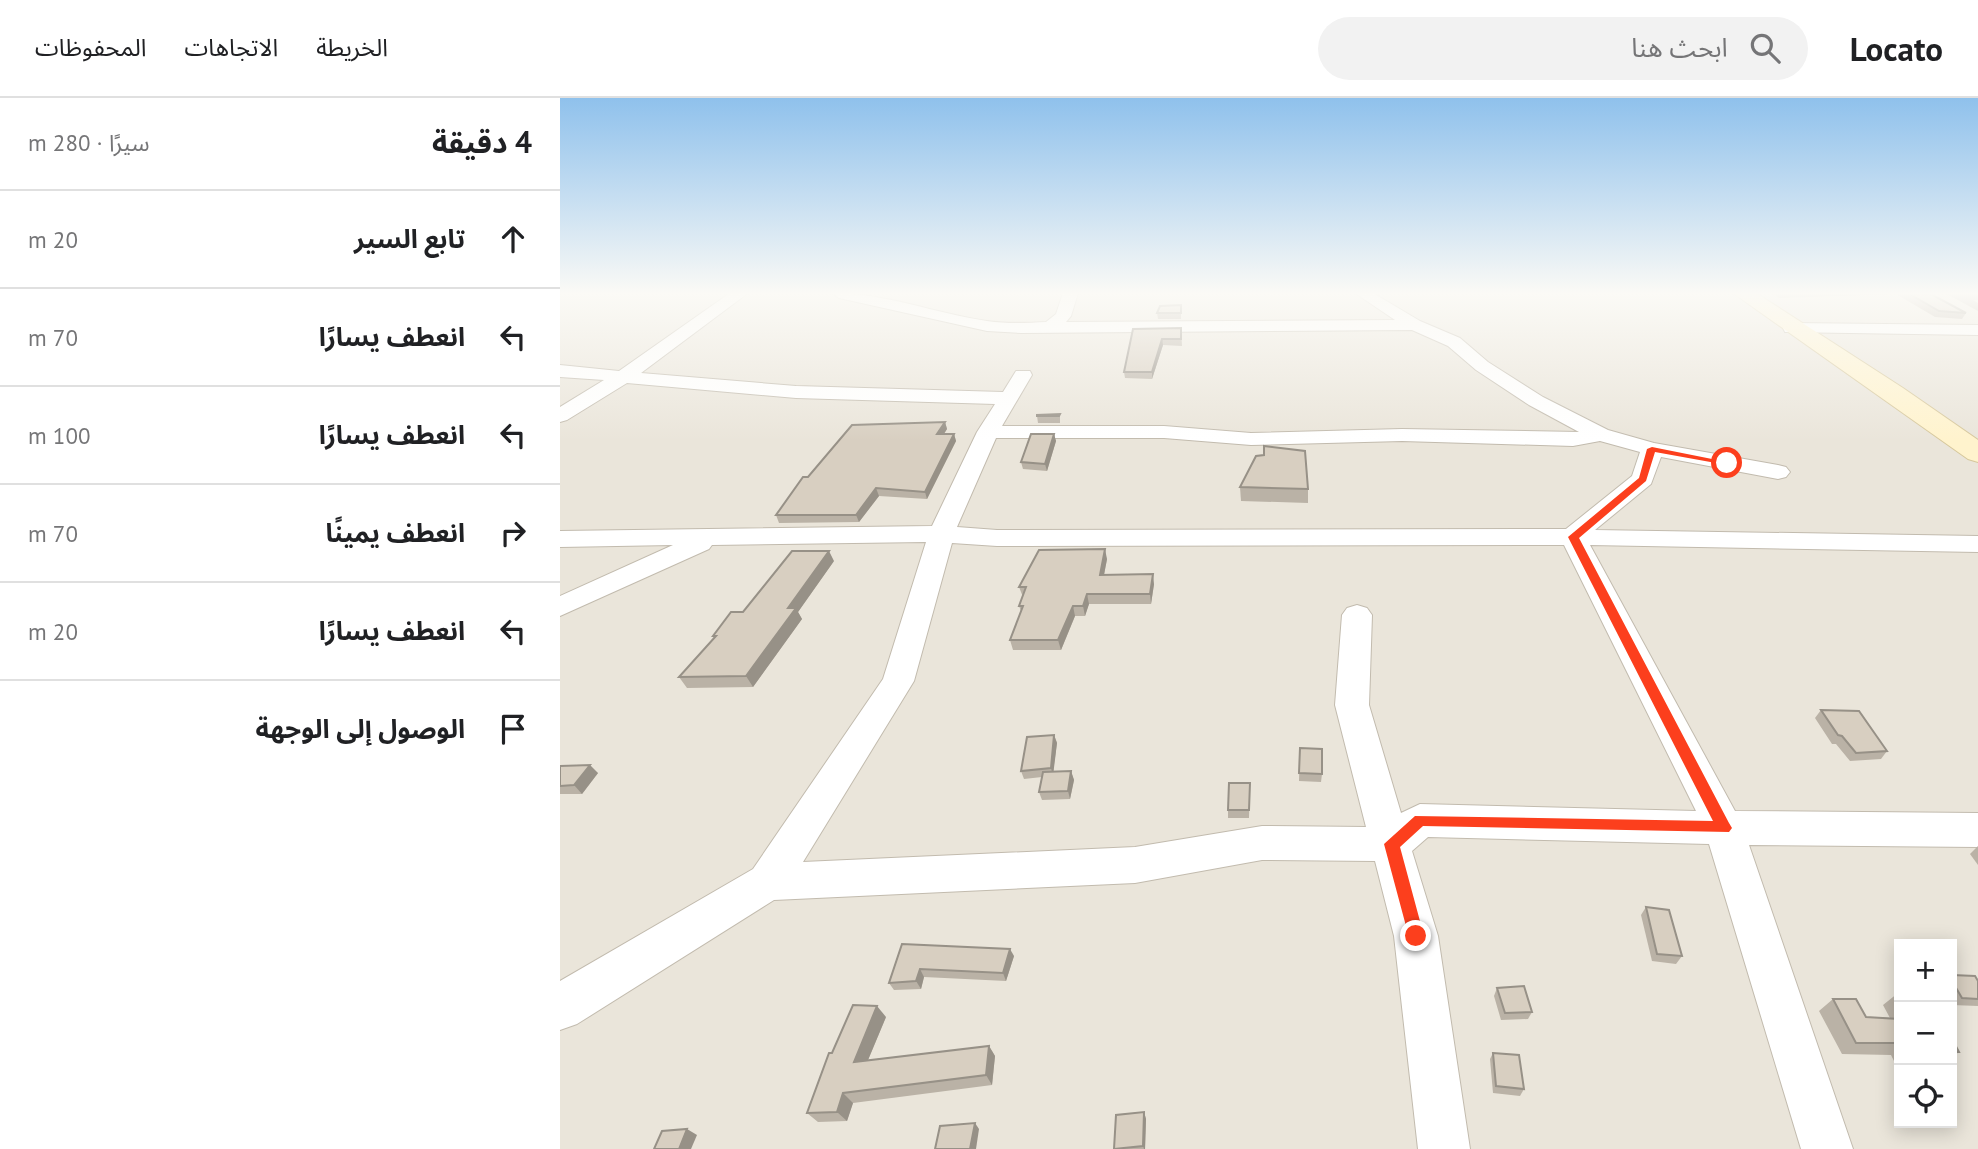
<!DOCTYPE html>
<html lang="ar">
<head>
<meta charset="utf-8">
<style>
	:root { --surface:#fff; --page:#f2f2f2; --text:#202124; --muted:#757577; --line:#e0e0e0 }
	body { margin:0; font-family:"PT Sans","Noto Sans Arabic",sans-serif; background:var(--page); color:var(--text); direction:rtl }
	.controls { position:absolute; right:21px; bottom:21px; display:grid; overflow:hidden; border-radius:0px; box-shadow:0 4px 18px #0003 }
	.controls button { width:63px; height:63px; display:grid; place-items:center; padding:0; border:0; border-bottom:2px solid var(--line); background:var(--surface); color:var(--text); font:35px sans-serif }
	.stop { position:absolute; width:21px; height:21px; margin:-16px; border:5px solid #fc3f1d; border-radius:50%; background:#fff }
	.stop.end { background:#fc3f1d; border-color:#fff; box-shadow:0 2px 7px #0008 }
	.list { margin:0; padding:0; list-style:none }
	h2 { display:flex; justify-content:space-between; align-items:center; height:91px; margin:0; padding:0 28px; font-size:30px }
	h2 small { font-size:23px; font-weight:400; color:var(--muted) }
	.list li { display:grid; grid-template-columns:46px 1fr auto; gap:21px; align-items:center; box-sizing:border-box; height:98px; padding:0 28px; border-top:2px solid var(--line) }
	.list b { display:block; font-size:26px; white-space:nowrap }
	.list em { font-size:23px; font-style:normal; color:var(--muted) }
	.icon { flex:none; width:38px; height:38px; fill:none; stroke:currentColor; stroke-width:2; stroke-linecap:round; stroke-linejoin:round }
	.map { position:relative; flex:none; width:1418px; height:1051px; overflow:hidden; direction:ltr }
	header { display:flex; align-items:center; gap:42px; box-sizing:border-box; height:98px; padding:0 35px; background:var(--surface); border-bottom:2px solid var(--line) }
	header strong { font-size:33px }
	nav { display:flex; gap:38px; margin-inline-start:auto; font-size:24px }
	.search { width:490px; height:63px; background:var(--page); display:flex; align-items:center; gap:18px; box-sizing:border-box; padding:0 24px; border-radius:38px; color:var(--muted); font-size:26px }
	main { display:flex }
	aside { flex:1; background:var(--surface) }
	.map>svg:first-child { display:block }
	.residential { fill:#eae5da; fill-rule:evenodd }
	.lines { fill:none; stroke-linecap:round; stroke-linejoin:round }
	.street-casing { stroke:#c2bbae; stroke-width:2 }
	.secondary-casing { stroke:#d6c79b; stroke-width:2 }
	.street { fill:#fff; fill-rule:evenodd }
	.secondary { fill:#fff3cd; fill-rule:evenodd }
	.wall { fill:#bab2a6 }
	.shaded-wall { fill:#979187 }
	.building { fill:#d8cfc1; stroke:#979187; stroke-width:2 }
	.route { fill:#fc3f1d }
</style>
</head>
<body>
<header>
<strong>Locato</strong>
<div class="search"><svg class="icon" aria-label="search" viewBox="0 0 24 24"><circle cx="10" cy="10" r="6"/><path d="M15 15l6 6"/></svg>ابحث هنا</div>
<nav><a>الخريطة</a><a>الاتجاهات</a><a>المحفوظات</a></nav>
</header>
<main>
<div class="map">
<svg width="1418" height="1051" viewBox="0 0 1418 1051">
	<rect width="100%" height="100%" fill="#f6f3ec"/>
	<!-- residential -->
	<path class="residential" d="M0,195h1418v856h-1418zM1339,846h53v179h-53z"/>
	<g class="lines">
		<!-- street casing -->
		<g class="street-casing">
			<g id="street">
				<path d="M170,195h18l-107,80 155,13 207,6 13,-21h14l2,4 -30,51h162l87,7 151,-4 177,3 -50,-27 -53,-35 -28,-24 -36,-16 -391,3 -34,-2 -148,-33 -7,-5c53,0 102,20 155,28 19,3 40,2 59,1l10,-8 7,-21h15l-7,23 -5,6 329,-2 -40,-27h18l47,28 40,17 28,24 55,35 65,33 46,13 124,22 8,2 4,5 -4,5 -8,2 -117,-22 -10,27 -56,46 383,6v16l-388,-7 145,266 243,2v34l-229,-2 104,304h-52l-92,-305 -281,-7 -16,14 26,85 32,213h-52l-24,-213 -19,-75 -113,-1 -127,23 -361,17 -197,124 -17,6v-49l193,-112 130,-190 43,-137 -214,3 -3,4 -149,67v-20l113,-51 -113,2v-16l372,-5 45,-94 18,-28 -199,-6 -169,-15 -60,37 -7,2v-15l44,-27 -44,-3v-12l59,6zM436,340h168l87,7 151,-4 171,5 27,-5 40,11 -8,24 -66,53 -569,1 -40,-3zM392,445l45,3 567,-1 132,266 -276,-7 -19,9 -32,-108 3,-90 -5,-7 -10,-3 -10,3 -5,7 -7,90 31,122 -104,-1 -127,21 -332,15 111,-181z"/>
				<path d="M1231,225l187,2v10l-193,-3 -2,-4 2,-4z"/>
			</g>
		</g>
		<!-- secondary casing -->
		<g class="secondary-casing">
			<path id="secondary" d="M1173,195h23l147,95 75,52v22l-10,-3z"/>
		</g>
		<!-- street -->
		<use href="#street" class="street"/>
		<!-- secondary -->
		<use href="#secondary" class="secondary"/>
	</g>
	<!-- wall -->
	<g class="wall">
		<path d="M1213,195h156l37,20 -4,6 -27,-2 -39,-23 -117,4z"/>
		<path d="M1385,195h33v7h-5l5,3v8z"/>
		<path d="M621,207v14h-23l-1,-6z"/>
		<path d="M621,230l1,18 -19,-1 -11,34 -27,-1 -1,-6 9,-43z"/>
		<path d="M500,316v9h-22l-1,-7z"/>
		<path d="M385,324l2,7 -3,5h10l2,7 -29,58 -48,-3 -20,26 -80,1 -3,-8 32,-38z"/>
		<path d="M494,336l2,7 -9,30 -24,-2 -2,-7z"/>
		<path d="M680,389l68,2v14l-67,-2z"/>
		<path d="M547,461l-3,16 50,9 -3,20h-62l-4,12h-10l-14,34h-48l-3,-10 11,-29 -2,-5 4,-9 -4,-10z"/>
		<path d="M274,463l-36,51 4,7 -49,68 -66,1 -8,-11 35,-39 -1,-2 30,-24z"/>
		<path d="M1261,612l66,41 -6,8 -31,2 -14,-17h-4l-17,-26z"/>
		<path d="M494,637l3,8 -4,29 18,-1 3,9 -4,19 -28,1 -3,-8 3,-15 -18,2 -3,-8z"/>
		<path d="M740,650l22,26 -1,8 -22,-1z"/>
		<path d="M0,668l38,7 -16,21h-22z"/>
		<path d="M690,685l-1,35h-21v-8z"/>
		<path d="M1418,748v19l-8,-11z"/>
		<path d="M1086,809l36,49 -6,8 -24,-3 -11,-46z"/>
		<path d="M342,846l112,12 -8,25 -82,-4 -3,12 -27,1 -5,-7z"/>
		<path d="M1392,877l26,6v25l-26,-1z"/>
		<path d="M937,890l35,24 -4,7 -27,1 -7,-24z"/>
		<path d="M1338,895h1v68h-5l-3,-6 -49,-1 -23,-43 14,-12 33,18 24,1 -7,-13z"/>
		<path d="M326,919l-18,43 121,-14 6,10 -3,29 -139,18 -6,18 -29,1 -11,-9 25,-60z"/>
		<path d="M1392,941l7,13 -7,5z"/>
		<path d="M933,955l31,36 -4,7 -27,-3 -3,-34z"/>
		<path d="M584,1014l2,7 -1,30h-31z"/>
	</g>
	<!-- shaded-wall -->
	<g class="shaded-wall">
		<path d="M602,241l1,6 -11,34v-7z"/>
		<path d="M385,324l2,7 -8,12 -2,-7z"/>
		<path d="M394,336l2,7 -29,58 -2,-7z"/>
		<path d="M494,336l2,7 -9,30 -2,-7z"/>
		<path d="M316,390l3,8 -20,26 -3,-7z"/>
		<path d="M545,451l2,10 -5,26 -2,-10z"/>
		<path d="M269,453l5,10 -36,51 4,7 -49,68 -7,-11 42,-68z"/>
		<path d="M593,476l1,10 -3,20 -1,-10z"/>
		<path d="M527,496l2,10 -4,12 -2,-10z"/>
		<path d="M513,508l2,10 -14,34 -3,-10z"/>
		<path d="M494,637l3,8 -4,33 -2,-8z"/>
		<path d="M30,667l8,8 -16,21 -8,-9z"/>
		<path d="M511,673l3,9 -4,19 -2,-8z"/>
		<path d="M450,851l4,7 -8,25 -3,-8z"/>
		<path d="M360,871l4,8 -3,12 -5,-8z"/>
		<path d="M317,908l9,11 -23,55 -9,-10z"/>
		<path d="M429,948l6,10 -3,29 -6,-10z"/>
		<path d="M283,995l10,10 -6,18 -10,-9z"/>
		<path d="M584,1014l2,7 -1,30h-1l-1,-3z"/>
		<path d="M415,1025l4,6 -3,20h-6z"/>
		<path d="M127,1031l10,6 -6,14h-12z"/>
	</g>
	<!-- building -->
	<g class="building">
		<path d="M1348,195h21l37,20 -27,-2z"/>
		<path d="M621,207v8h-24l3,-7z"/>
		<path d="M621,230v11h-19l-10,33h-28l9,-43z"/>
		<path d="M500,316l-1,2h-22v-1z"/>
		<path d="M385,324l-8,12h17l-29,58 -49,-4 -20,27h-80l27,-38h5l44,-52z"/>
		<path d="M471,336h23l-9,30 -24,-2z"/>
		<path d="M704,348l41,5 3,38 -68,-2 16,-31 8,-1z"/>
		<path d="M545,451l-5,26 53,-1 -3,20h-63l-4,12h-10l-15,34h-48l13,-34h-4l7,-19h-7l20,-37z"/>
		<path d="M232,453h37l-41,57h8l-50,68 -67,1 37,-41h-3l18,-24h12z"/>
		<path d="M1261,612l38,1 28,40 -31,2 -14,-17 -4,-1z"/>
		<path d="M494,637l-3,33 -30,3 6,-34z"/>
		<path d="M740,650l22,1v25l-23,-1z"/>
		<path d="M30,667l-16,20 -14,1v-20z"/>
		<path d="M511,673l-3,20 -29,1 4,-20z"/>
		<path d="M669,685h21l-1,27h-21z"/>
		<path d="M1086,809l23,3 13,46 -25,-2z"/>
		<path d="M342,846l108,5 -7,24 -83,-4 -4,12 -27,2z"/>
		<path d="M1392,877l23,1 3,5v18l-16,-1 -10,-17z"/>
		<path d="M964,888l8,26 -27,1 -8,-25z"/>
		<path d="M1273,901h23l10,18 33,2v24h-43z"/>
		<path d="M293,907l24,1 -23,56 135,-16 -3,29 -143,18 -6,19 -30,1 22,-60h3z"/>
		<path d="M1392,941l7,13h-7z"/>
		<path d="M933,955l26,2 5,34 -28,-3z"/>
		<path d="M584,1014l-1,34 -29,3 2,-34z"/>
		<path d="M415,1025l-5,26h-35l5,-23z"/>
		<path d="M127,1031l-8,20h-25l8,-18z"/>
	</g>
	<!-- sky -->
	<linearGradient id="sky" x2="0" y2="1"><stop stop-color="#8fc1ec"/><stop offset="0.57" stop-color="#fbfaf6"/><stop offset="1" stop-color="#fbfaf6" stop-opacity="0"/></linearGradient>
	<rect width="1418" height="343" fill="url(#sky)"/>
	<!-- route -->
	<path class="route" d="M1092,349l80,16 -5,2 -72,-13 -9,29 -67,57 150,285 3,5 -3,4 -306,-6 -23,21 24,89 -2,5 -6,3 -6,-3 -26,-97 31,-28 298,5 -145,-284 71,-59 8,-29z"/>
</svg>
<div class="controls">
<button>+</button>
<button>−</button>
<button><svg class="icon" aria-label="locate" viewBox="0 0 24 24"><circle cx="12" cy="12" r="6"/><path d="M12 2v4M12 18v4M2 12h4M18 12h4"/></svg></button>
</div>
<div class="stop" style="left:1167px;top:365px"></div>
<div class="stop end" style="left:856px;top:838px"></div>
</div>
<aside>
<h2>4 دقيقة<small>سيرًا · 280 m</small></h2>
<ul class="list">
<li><svg class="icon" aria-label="ahead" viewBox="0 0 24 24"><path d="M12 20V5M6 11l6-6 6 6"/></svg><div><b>تابع السير</b></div><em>20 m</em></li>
<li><svg class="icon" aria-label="left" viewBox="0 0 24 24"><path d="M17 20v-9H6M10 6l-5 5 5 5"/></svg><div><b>انعطف يسارًا</b></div><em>70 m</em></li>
<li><svg class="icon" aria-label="left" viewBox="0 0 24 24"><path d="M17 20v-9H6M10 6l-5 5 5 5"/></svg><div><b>انعطف يسارًا</b></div><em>100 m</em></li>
<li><svg class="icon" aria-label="right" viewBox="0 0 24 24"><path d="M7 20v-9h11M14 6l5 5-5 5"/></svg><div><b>انعطف يمينًا</b></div><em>70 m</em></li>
<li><svg class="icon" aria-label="left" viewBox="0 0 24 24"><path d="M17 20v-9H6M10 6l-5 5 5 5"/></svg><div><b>انعطف يسارًا</b></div><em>20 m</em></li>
<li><svg class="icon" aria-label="arrive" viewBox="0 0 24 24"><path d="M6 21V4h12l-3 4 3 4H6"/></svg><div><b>الوصول إلى الوجهة</b></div></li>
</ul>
</aside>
</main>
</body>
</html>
